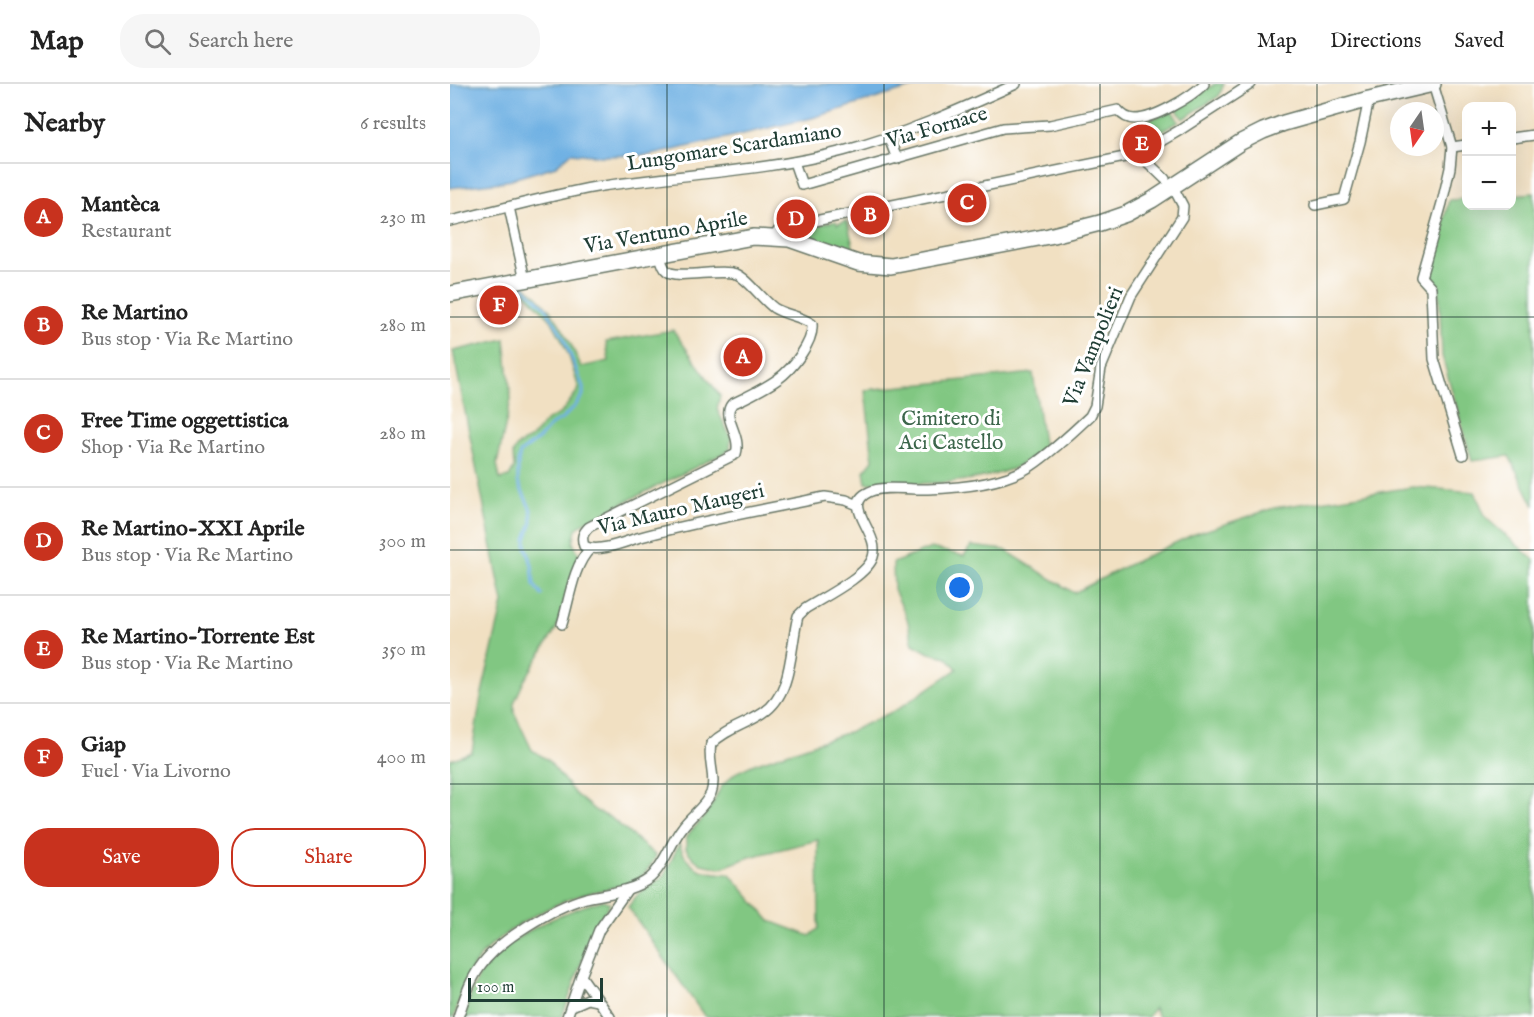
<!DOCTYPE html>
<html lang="en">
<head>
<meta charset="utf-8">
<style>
	:root { --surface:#fff; --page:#f6f6f6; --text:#222; --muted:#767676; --line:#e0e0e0; --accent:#c8321e }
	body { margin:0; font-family:"IM FELL English",serif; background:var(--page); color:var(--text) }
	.controls { position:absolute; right:18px; top:18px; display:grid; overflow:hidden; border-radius:12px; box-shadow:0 6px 24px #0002 }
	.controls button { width:54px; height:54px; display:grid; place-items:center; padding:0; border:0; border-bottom:2px solid var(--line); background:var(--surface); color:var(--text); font:30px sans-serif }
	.compass { position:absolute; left:940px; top:18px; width:54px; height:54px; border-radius:50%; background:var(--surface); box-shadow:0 6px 24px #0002; rotate:193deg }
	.scale { position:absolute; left:18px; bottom:15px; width:135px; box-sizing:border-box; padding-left:6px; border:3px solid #1f3d34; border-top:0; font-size:16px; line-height:21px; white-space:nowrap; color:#1f3d34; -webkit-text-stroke:4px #fff; paint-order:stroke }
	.you { position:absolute; left:510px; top:504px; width:21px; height:21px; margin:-15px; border:4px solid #fff; border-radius:50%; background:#1a73e8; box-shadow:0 0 0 9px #1a73e833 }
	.badge { display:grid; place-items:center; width:39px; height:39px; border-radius:50%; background:var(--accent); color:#fff; font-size:20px; font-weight:700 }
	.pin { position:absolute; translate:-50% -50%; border:3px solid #fff; box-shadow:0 2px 6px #0006 }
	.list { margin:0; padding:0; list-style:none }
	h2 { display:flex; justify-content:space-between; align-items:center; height:78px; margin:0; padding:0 24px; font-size:26px }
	h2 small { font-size:20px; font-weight:400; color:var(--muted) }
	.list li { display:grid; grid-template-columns:39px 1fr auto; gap:18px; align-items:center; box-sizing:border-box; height:108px; padding:0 24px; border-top:2px solid var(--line) }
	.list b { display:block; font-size:22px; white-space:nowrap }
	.list p { margin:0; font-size:20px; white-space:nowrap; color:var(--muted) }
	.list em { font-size:20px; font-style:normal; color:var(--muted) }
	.actions { display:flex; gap:12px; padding:18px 24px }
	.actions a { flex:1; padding:14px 0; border:2px solid var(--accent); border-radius:24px; text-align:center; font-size:21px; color:var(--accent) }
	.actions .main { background:var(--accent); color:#fff }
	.icon { flex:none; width:33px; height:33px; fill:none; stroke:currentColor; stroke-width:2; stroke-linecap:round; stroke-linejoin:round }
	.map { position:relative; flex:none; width:1084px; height:933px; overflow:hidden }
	header { display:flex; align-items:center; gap:36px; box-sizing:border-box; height:84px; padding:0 30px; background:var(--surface); border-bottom:2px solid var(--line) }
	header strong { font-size:28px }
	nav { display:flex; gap:33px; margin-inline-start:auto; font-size:21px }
	.search { width:420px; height:54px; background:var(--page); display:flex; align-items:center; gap:15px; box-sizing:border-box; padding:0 21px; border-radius:24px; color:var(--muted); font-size:22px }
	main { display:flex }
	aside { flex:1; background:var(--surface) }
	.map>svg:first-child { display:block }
	.green { fill:#81c782; stroke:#50825b; stroke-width:1.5 }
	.water { fill:#6fb1e3; stroke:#47778c; stroke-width:1.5 }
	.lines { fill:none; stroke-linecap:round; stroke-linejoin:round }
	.stream { stroke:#6fb1e3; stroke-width:3 }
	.street-casing { stroke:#687666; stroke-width:12 }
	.primary-casing { stroke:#687666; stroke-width:18 }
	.street { stroke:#fff; stroke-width:9 }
	.primary { stroke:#fff; stroke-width:15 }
	.grid { fill:none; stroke:#1f3d34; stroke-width:1.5; stroke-opacity:0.55 }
	.labels { text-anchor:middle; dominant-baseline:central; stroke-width:6; stroke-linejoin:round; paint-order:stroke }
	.street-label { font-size:21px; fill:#1f3d34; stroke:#fff }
	.park-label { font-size:21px; fill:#3c664b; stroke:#fff }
</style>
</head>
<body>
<header>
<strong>Map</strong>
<div class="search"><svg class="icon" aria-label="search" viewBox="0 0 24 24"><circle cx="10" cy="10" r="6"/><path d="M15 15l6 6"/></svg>Search here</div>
<nav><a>Map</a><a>Directions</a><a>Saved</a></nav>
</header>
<main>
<aside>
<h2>Nearby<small>6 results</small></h2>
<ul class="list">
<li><span class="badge">A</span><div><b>Mantèca</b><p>Restaurant</p></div><em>230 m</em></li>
<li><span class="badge">B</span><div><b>Re Martino</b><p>Bus stop · Via Re Martino</p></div><em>280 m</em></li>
<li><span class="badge">C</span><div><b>Free Time oggettistica</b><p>Shop · Via Re Martino</p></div><em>280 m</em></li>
<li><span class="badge">D</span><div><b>Re Martino-XXI Aprile</b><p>Bus stop · Via Re Martino</p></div><em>300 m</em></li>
<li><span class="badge">E</span><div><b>Re Martino-Torrente Est</b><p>Bus stop · Via Re Martino</p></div><em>350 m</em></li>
<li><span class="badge">F</span><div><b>Giap</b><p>Fuel · Via Livorno</p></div><em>400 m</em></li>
</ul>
<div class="actions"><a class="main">Save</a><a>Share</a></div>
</aside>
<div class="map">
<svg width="1084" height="933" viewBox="0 0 1084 933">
	<rect width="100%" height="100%" fill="#fff"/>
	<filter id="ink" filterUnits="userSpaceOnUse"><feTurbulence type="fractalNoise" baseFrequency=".0167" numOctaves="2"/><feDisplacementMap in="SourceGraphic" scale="12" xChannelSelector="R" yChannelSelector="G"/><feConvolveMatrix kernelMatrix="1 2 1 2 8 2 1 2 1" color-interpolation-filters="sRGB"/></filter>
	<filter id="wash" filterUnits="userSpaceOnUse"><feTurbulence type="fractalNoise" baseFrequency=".008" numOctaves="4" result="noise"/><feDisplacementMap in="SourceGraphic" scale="24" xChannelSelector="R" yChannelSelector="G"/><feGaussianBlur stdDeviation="1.35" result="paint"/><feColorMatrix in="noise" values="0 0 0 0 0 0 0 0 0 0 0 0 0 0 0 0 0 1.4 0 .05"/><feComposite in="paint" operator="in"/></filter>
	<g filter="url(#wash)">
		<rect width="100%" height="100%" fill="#f1e0c2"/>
		<!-- green -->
		<g class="green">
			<path d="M765,0h9l-5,12 -36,23 -7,-11z"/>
			<path d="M722,27l7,11 -39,20 -7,-16z"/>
			<path d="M1084,109v313l-25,-50 -37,5 -30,-105 -3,-70 -9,-11 19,-75 17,-1v7h46v-11z"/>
			<path d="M386,137l1,3 9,-3 2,3 7,31 -45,-18 -17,-4v-3z"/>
			<path d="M76,202c27,22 42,49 55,81l28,-6 -3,-19 67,-12 47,66 -3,13 14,29 -1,12 -143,71 -11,8 -3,14 6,11 -23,75 -32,52 -10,22v9l18,38 16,10 27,34 21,17 15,7 45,38c-4,8 -9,17 -17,22 -14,9 -41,12 -58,17 -33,10 -83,38 -104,66 -12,17 -17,37 -23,56h-4v-257l22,-8 9,-55 22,-94 -50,-252 52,-12 6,60 -14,65 3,15 9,-2 5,-9 -1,-15 4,-7 14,-8 16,-18 14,-7 18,-24 -9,-30 -9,-21 -10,-18 -30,-32z"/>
			<path d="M583,289l11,77c-11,6 -21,15 -32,19 -46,17 -98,15 -146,14l-2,-12 9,-11 -8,-70z"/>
			<path d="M963,403l62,5 11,26 48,42v457h-376l-4,-9 -6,9h-443l-77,-110 10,-13 26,-18 15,-32c10,27 24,29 51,30l40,47 40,15 9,-8 -1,-88 -68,17 -29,11 -20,-4 -8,-6 -7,-9v-10l4,-7 11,-11 12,-18 8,-16 14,-14 19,-9 95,-32 49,-23 59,-40 -10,-12 -18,-4 -16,-9 -6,-26 -13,-28 -1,-27 38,-15 33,8 7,-10 34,4 69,43 52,-27 66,-31 82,-27z"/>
			<path d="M153,816l7,3c-23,36 -33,75 -48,114h-98c4,-10 6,-21 10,-31 19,-45 85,-73 129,-86z"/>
		</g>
		<!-- water -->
		<path class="water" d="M0,0h474l-112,34 -160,37 -51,1 -30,-3 -15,13 -54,16 -52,6z"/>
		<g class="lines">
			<!-- stream -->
			<path class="stream" d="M74,203l22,21 17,28 20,51v8l-8,11 -13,13 -11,6 -10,12 -21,16 -2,9v20l13,28 1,12 -6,17v7l6,19 2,20 8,10"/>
		</g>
	</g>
	<g filter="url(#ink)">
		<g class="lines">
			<!-- street casing -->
			<g class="street-casing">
				<g id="street">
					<path d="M983,0l19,63 -2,21 -8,35 -21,74 10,11 3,71 29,96"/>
					<path d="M439,54l8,21"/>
					<path d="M1062,54l22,-3"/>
					<path d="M1002,63l14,-2"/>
					<path d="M689,70l26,25"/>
					<path d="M344,78l8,23 201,-57 47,-3 68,-15c4,5 10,9 17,9 19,0 56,-22 69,-35"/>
					<path d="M865,121l29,-6 16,-57 9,-43"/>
					<path d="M59,123l16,73"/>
					<path d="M0,137c48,-11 97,-25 146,-34 82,-13 167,-15 247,-36 60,-16 116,-41 173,-67"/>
					<path d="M325,153l3,-6 8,-4 353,-73 41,-24 71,-46"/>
					<path d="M210,170c1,5 2,13 7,17 10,9 52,-3 69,3 10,3 27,26 38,34 11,7 27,8 38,16 2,18 -20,45 -34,55 -14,10 -31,18 -46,25 -11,13 10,31 4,50l-147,73c-6,6 -8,10 -5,19 14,7 38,-3 53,-8 61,-17 125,-28 188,-41l21,3 12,5"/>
					<path d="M112,540c7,-22 11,-59 28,-75"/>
					<path d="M122,922l16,-7 10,2"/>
					<path d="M8,933c6,-17 11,-35 22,-50 18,-27 74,-60 106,-69 21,-5 46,-6 64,-20 13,-11 21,-36 32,-50 8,-12 23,-21 29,-35 6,-15 -4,-32 0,-49 15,-15 34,-19 52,-31 30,-19 27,-66 35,-97l7,-7c17,-11 62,-33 68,-52 8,-24 -33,-52 -4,-65 14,-7 44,-2 59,-3 33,-1 75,-5 103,-23 21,-14 41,-33 59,-50l5,-10 6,-38 30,-72 51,-79 1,-11 -10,-19"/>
					<path d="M117,933l14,-41"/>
					<path d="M160,933l-29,-41 18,-46 28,-40"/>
				</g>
			</g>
			<!-- primary casing -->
			<g class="primary-casing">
				<path id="primary" d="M0,210l303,-57 36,2 69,24 33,3 158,-30 51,-13 26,-9 26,-14 89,-58 22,-11 21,-8 85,-24 64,-15"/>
			</g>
			<!-- street -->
			<use href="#street" class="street"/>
			<!-- primary -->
			<use href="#primary" class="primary"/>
		</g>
	</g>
	<!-- grid -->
	<path class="grid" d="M217,0v933M434,0v933M650,0v933M867,0v933M0,233h1084M0,466h1084M0,700h1084"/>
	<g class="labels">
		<!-- street labels -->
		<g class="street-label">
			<text transform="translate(487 44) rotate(-16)">Via Fornace</text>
			<text transform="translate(284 64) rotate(-9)">Lungomare Scardamiano</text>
			<text transform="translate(216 149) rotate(-10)">Via Ventuno Aprile</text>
			<text transform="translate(644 263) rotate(-68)">Via Vampolieri</text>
			<text transform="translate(231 426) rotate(-13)">Via Mauro Maugeri</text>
		</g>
		<!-- park labels -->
		<g class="park-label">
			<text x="501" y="335">Cimitero di<tspan x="501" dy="24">Aci Castello</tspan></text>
		</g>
	</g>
</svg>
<div class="controls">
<button>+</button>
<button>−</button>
</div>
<svg class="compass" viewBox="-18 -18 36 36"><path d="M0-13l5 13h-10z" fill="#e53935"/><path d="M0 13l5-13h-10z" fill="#767676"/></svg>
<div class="scale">100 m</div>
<div class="you"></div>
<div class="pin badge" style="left:293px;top:273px">A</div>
<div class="pin badge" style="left:420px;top:131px">B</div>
<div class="pin badge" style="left:517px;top:119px">C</div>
<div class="pin badge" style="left:346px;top:135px">D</div>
<div class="pin badge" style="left:692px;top:60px">E</div>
<div class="pin badge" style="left:49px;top:221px">F</div>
</div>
</main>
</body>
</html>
